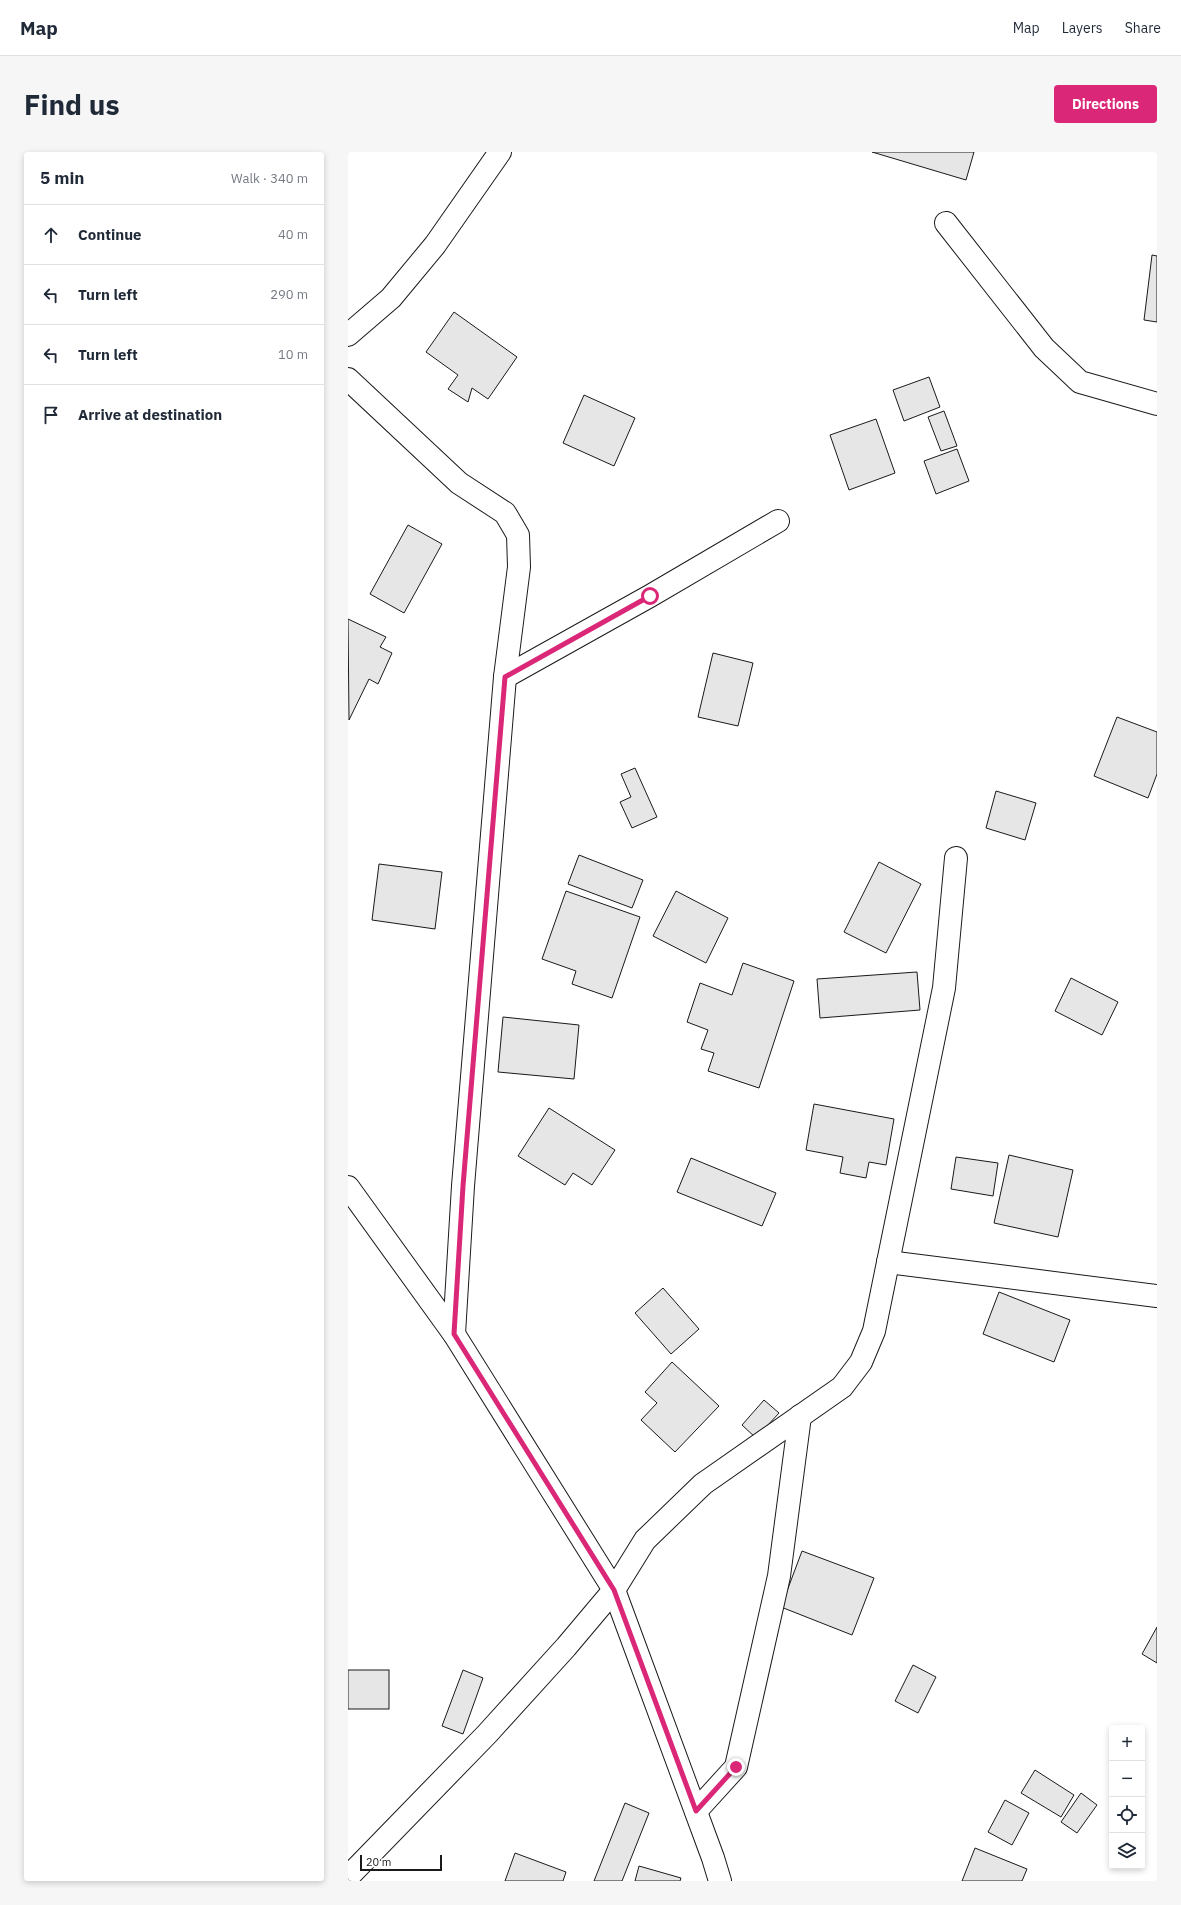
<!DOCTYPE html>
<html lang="en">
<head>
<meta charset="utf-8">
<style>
	:root { --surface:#fff; --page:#f6f6f7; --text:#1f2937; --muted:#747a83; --line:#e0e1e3; --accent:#db2777 }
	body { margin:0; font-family:"IBM Plex Sans",sans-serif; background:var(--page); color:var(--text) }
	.controls { position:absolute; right:12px; bottom:12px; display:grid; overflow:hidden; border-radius:4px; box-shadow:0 2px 6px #0003 }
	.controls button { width:36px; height:36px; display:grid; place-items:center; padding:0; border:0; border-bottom:1px solid var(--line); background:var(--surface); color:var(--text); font:20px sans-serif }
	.scale { position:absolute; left:12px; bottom:10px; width:82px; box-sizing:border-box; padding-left:4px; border:2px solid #1a1a1a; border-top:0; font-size:11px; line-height:14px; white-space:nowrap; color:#1a1a1a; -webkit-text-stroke:3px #fff; paint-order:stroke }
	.stop { position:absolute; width:12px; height:12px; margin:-9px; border:3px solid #db2777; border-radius:50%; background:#fff }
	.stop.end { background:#db2777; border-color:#fff; box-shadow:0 1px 4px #0008 }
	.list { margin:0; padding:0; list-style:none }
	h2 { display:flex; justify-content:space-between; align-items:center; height:52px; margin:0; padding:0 16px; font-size:17px }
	h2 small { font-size:13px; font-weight:400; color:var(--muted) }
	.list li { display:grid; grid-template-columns:26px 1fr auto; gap:12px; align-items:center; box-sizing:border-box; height:60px; padding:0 16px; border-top:1px solid var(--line) }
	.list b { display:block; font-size:15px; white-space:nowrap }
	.list em { font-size:13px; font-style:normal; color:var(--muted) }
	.icon { flex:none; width:22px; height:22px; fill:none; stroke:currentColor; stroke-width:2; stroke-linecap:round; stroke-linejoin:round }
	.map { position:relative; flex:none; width:809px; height:1729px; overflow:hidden; border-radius:4px }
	header { display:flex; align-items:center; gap:24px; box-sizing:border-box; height:56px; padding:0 20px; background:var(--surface); border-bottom:1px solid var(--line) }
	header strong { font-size:19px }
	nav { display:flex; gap:22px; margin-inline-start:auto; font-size:14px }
	.intro { display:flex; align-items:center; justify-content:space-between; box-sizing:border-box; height:96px; padding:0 24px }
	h1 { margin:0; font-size:28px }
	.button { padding:10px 18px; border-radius:4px; background:var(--accent); color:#fff; font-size:14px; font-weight:700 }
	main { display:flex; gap:24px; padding:0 24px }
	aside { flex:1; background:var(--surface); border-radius:4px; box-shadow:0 2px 6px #0003 }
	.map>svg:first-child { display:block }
	.building { fill:#e6e6e6; stroke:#1a1a1a }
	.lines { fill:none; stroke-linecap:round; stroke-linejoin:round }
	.minor-casing { stroke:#1a1a1a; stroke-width:24 }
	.minor { stroke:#fff; stroke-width:22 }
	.route { stroke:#db2777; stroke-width:5 }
</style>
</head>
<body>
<header>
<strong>Map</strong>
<nav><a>Map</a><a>Layers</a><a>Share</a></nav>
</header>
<div class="intro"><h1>Find us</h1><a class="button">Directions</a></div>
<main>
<aside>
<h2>5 min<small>Walk · 340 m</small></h2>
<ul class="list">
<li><svg class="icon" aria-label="ahead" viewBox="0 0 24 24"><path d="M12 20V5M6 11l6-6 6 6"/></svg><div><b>Continue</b></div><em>40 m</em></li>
<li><svg class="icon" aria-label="left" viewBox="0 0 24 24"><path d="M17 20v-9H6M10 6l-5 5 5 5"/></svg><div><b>Turn left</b></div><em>290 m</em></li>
<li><svg class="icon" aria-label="left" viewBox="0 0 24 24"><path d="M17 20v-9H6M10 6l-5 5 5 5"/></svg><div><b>Turn left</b></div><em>10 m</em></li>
<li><svg class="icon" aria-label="arrive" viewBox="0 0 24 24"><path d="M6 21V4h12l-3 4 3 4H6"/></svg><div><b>Arrive at destination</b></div></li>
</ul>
</aside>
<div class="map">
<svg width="809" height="1729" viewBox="0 0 809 1729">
	<rect width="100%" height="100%" fill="#fff"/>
	<!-- building -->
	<g class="building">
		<path d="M524,0h102l-8,28z"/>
		<path d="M804,103l5,1v66l-13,-2z"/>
		<path d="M106,160l63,45 -29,42 -16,-11 -4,14 -20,-13 10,-14 -32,-23z"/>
		<path d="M581,225l11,30 -36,14 -11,-31z"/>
		<path d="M236,243l51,23 -21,48 -51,-23z"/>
		<path d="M596,259l13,35 -16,5 -13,-34z"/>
		<path d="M528,267l19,54 -46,17 -19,-55z"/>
		<path d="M609,297l12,32 -33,13 -12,-33z"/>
		<path d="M60,373l34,19 -38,69 -34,-19z"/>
		<path d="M0,467l38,18 -6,10 12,6 -14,31 -9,-5 -20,41z"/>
		<path d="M365,501l40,10 -15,63 -40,-9z"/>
		<path d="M769,565l40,15v42l-9,24 -54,-22z"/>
		<path d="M287,616l22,49 -25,11 -12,-26 11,-5 -10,-23z"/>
		<path d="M648,639l40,12 -11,37 -39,-12z"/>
		<path d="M231,703l64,25 -11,28 -64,-24z"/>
		<path d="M531,710l42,22 -35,69 -42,-21z"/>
		<path d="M31,712l63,8 -7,57 -63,-9z"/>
		<path d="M218,739l74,26 -28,81 -40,-14 4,-13 -34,-12z"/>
		<path d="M328,739l52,27 -22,45 -53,-27z"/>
		<path d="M395,811l51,18 -35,107 -51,-17 6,-18 -13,-4 7,-19 -21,-8 13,-39 32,12z"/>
		<path d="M569,820l3,38 -100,8 -3,-39z"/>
		<path d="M723,826l47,24 -16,33 -47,-24z"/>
		<path d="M155,865l76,8 -5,54 -76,-7z"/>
		<path d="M466,952l80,15 -8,46 -17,-3 -3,16 -26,-5 3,-16 -37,-7z"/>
		<path d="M201,956l66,42 -23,35 -19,-12 -8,12 -47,-29z"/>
		<path d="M661,1003l64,15 -15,67 -64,-14z"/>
		<path d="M608,1005l42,6 -5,33 -42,-7z"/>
		<path d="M343,1006l85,35 -14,33 -85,-34z"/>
		<path d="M315,1136l36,41 -28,25 -36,-41z"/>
		<path d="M651,1140l71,28 -16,42 -71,-28z"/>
		<path d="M324,1210l47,44 -44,46 -34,-32 16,-17 -12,-11z"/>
		<path d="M416,1248l15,13 -23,25 -14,-13z"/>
		<path d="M454,1399l72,27 -22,57 -71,-28z"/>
		<path d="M809,1475v36l-15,-9z"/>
		<path d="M565,1513l23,12 -18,36 -23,-12z"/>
		<rect x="0" y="1518" width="41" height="39"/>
		<path d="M115,1518l20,8 -20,56 -21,-8z"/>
		<path d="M687,1618l39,25 -13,22 -40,-24z"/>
		<path d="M733,1641l16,12 -20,28 -16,-11z"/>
		<path d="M657,1648l24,13 -17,32 -24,-13z"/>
		<path d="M277,1651l24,10 -27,68h-28z"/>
		<path d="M627,1696l52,21 -5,12h-60z"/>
		<path d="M167,1701l51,19 -3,9h-58z"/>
		<path d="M291,1714l42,12 -1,3h-45z"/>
	</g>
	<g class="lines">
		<!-- minor casing -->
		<g class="minor-casing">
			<g id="minor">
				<path d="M598,71l98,125 36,34 77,22"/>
				<path d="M0,183l43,-37 44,-53 65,-93"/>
				<path d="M0,227l111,104 46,30 13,22 1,32 -14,110 -42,509 -9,148"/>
				<path d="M157,525l145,-81 128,-75"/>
				<path d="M0,1035l106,147 160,256 99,268 7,23"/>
				<path d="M540,1110l269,34"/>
				<path d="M348,1659l40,-44 43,-191 21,-160"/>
				<path d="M0,1725l139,-143 79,-87 48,-57 31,-50 58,-56 139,-97 19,-25 13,-31 70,-343 12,-130"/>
			</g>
		</g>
		<!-- minor -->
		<use href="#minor" class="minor"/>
	</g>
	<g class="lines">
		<!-- route -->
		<path class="route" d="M302,444l-145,81 -42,509 -9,148 160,256 82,221 40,-44"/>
	</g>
</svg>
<div class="controls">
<button>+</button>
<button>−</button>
<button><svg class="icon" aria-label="locate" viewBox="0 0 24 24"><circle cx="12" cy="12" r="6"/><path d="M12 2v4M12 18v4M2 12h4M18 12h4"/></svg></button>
<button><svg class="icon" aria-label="layers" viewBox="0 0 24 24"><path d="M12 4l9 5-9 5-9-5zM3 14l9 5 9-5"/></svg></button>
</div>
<div class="scale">20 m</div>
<div class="stop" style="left:302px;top:444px"></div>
<div class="stop end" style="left:388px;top:1615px"></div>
</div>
</main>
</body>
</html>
